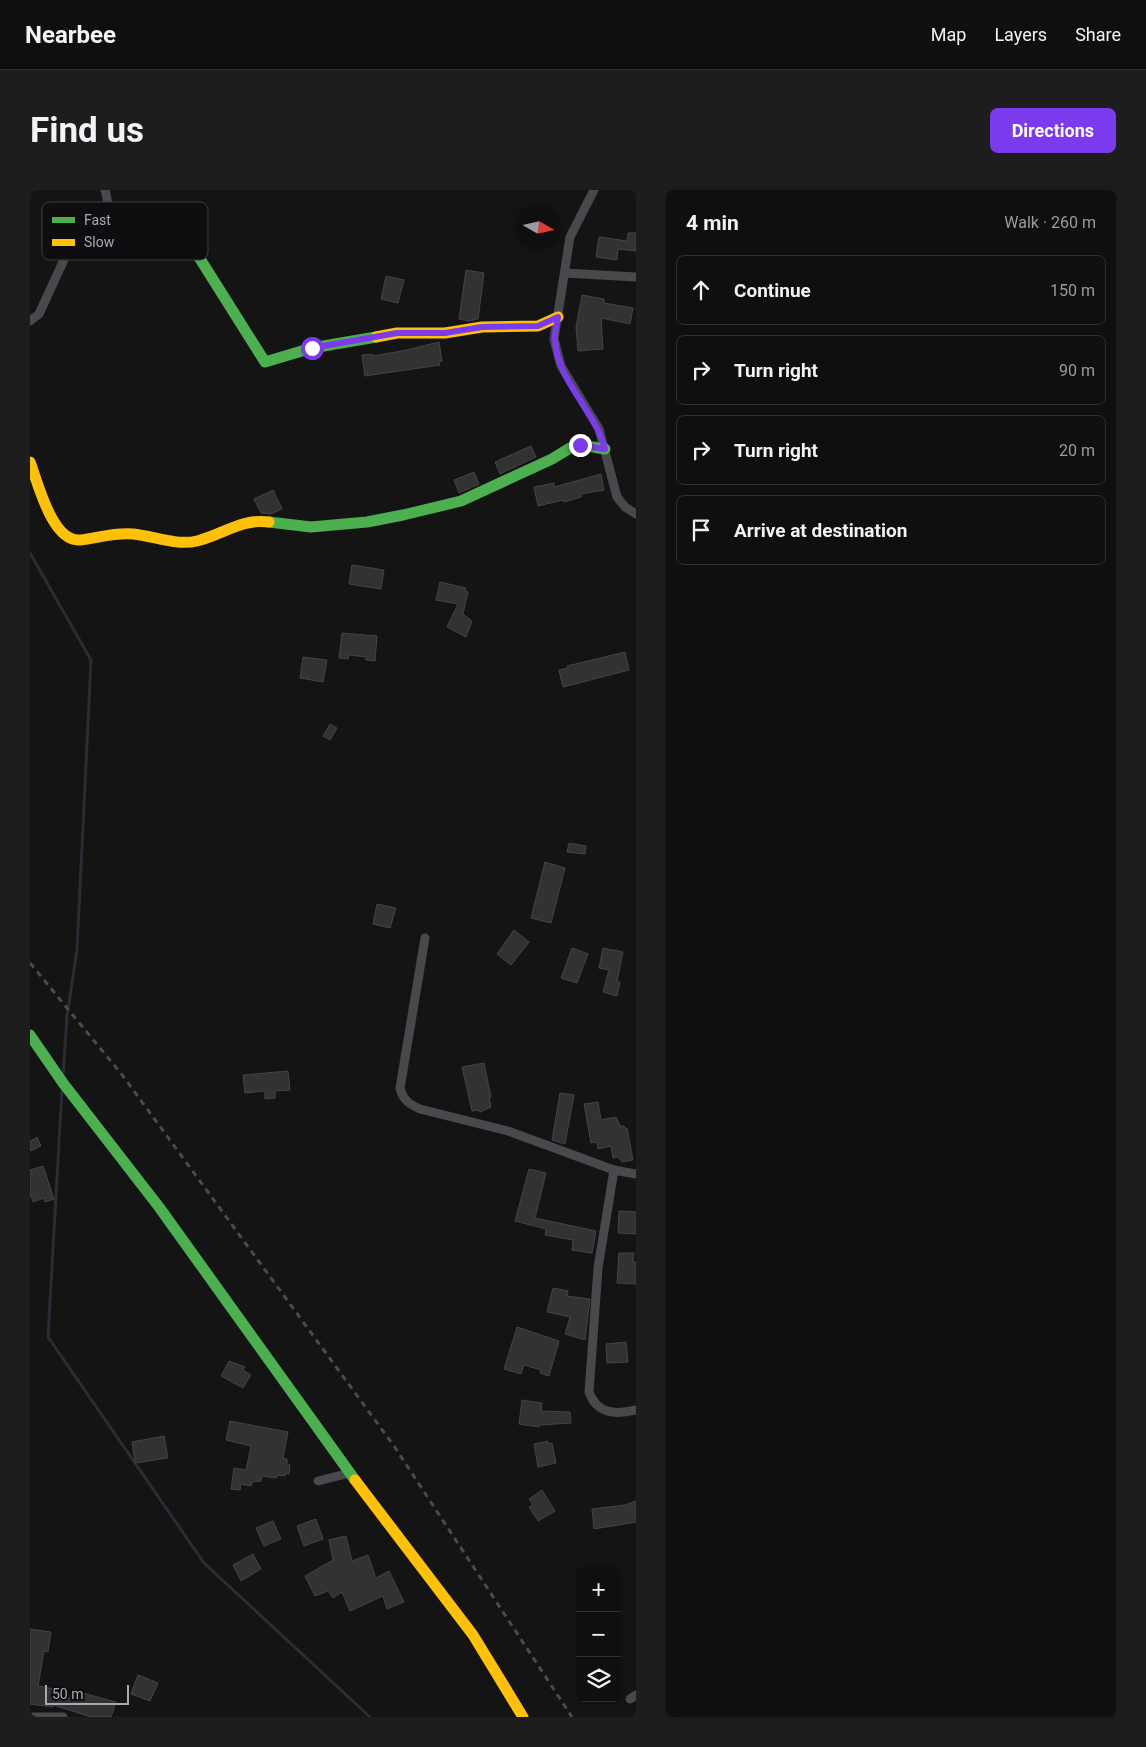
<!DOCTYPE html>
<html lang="en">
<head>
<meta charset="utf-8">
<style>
	:root { --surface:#0f0f0f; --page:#1d1d1d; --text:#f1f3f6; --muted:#9b9c9e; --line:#2f2f2f; --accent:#7c3aed }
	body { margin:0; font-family:Roboto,sans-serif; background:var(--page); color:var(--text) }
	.controls { position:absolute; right:15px; bottom:15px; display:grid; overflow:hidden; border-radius:8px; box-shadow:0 2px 8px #0003 }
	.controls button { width:45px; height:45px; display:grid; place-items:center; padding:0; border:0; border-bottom:1px solid var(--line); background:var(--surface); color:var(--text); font:25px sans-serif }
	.compass { position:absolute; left:486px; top:15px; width:45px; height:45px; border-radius:50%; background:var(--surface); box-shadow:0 2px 8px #0003; rotate:99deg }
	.scale { position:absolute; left:15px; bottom:12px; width:84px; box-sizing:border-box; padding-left:5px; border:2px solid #a5aab4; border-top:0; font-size:14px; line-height:18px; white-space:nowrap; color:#a5aab4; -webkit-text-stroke:4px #0e0e10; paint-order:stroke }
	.stop { position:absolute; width:15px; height:15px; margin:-11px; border:4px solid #7c3aed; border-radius:50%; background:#fff }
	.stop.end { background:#7c3aed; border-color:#fff; box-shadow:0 1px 5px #0008 }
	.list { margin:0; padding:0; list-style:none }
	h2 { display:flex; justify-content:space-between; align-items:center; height:65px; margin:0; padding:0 20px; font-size:21px }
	h2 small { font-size:16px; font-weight:400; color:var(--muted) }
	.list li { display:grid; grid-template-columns:32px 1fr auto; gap:15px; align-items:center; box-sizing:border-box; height:70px; margin:0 10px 10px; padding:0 10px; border:1px solid var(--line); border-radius:8px }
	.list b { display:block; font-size:19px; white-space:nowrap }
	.list em { font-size:16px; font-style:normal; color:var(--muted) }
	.icon { flex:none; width:28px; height:28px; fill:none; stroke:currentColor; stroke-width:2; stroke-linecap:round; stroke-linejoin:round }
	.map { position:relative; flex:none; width:606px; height:1527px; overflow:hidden; border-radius:8px }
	header { display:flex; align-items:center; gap:30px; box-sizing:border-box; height:70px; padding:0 25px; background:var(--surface); border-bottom:1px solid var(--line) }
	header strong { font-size:24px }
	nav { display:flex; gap:28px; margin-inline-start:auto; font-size:18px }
	.intro { display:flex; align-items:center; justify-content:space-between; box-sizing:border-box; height:120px; padding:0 30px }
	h1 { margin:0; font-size:35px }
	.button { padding:12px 22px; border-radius:8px; background:var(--accent); color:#fff; font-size:18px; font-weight:700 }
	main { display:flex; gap:30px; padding:0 30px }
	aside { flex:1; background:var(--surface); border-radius:8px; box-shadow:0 2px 8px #0003 }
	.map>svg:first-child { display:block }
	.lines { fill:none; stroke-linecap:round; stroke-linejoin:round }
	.stream { stroke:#282e35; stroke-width:3 }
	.building { fill:#323233; stroke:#434447 }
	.street { stroke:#48494c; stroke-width:9 }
	.fast { stroke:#4caf50; stroke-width:11 }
	.slow { stroke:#ffc107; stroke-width:11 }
	.rail { stroke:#494a4c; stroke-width:3; stroke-dasharray:6 5; stroke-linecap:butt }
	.route { stroke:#7c3aed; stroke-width:6 }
	.key { fill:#0e0e10; stroke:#3b3d41; stroke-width:1 }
	.key-label { font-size:14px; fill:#a5aab4 }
</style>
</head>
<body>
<header>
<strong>Nearbee</strong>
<nav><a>Map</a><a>Layers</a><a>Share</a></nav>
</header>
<div class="intro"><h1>Find us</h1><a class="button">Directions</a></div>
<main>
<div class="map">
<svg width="606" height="1527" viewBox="0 0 606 1527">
	<rect width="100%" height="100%" fill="#141414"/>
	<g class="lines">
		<!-- stream -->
		<g class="stream">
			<path d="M0,363l61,107 -14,290 -10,66 -4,60"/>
			<path d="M32,899l-14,248 156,226 166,154"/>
		</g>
	</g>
	<!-- building -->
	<g class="building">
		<path d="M598,43h8v18l-18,-2 -1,11 -21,-3 3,-20 28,4z"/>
		<path d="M436,80l18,3 -6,46 -9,2 -10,-2z"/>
		<path d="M356,86l18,4 -6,23 -17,-4z"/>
		<path d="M552,105l22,4v4l29,5 -3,16 -29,-6 2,31 -25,2 -2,-24z"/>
		<path d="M409,152l3,19 -3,1 1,3 -75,11 -3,-21 10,-1v2l30,-5z"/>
		<path d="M501,256l5,11 -36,17 -5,-12z"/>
		<path d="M444,282l5,12 -20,9 -5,-13z"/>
		<path d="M571,284l3,16 -23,4v3l-17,5 -1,-2 -25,6 -4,-19 20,-4v4z"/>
		<path d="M243,300l9,19 -11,5 -10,-1 -7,-14z"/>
		<path d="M322,375l32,5 -3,19 -32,-5z"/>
		<path d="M410,392l26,6 -1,3 3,1 -5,22 9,7 -6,16 -19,-10 11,-23 -22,-4z"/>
		<path d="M312,443l35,3 -2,25 -9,-1v-3l-17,-2 -1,4 -9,-1z"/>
		<path d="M595,462l4,18 -66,17 -4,-17 9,-2 -1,-2z"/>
		<path d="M273,467l24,3 -4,22 -23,-4z"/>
		<path d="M300,534l7,4 -7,12 -7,-4z"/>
		<path d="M539,653l17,3 -1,8 -18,-2z"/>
		<path d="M515,672l20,6 -14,55 -20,-5z"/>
		<path d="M347,714l19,4 -6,20 -17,-4z"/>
		<path d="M484,740l15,12 -18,23 -14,-11z"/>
		<path d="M542,758l16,6 -11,29 -16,-5z"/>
		<path d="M573,758l20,4 -6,30h3l-3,14 -14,-4 6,-22 -10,-2z"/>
		<path d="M454,873l7,34h-2l2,10 -11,5 -1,-2 -7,1 -10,-44z"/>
		<path d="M258,881l2,19 -15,1v7l-10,1v-8l-20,2 -2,-18z"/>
		<path d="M530,903l14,2 -9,49 -13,-4z"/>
		<path d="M568,912l3,18 15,-3 4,9h4l1,3 2,-1 6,32 -11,2 -4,-5 -5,1 -2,-12 -13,3 -1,-7 -6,1 -7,-39z"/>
		<path d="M7,947l4,9 -11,5v-10z"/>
		<path d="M13,976l11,33 -9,3 -1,-4 -11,4 -3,-9v-23z"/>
		<path d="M499,979l17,4 -11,45 61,13 -4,22 -20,-3 1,-10 -28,-5 1,-6 -31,-8z"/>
		<path d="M589,1021l17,1v22l-18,-1z"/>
		<path d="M589,1063h15l-1,9h3v22l-19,-1z"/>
		<path d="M523,1098l15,3 -1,5 23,3 -5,41 -20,-6 5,-17 -23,-5z"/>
		<path d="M487,1137l42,14 -10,35 -9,-3 1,-3 -17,-5 -3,9 -17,-5z"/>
		<path d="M596,1152l2,20 -21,1 -1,-19z"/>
		<path d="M199,1171l16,6 -2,3 8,5 -8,13 -22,-12z"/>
		<path d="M492,1210l20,3 -1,8 29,1 1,11 -31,2 -1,2 -20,-3z"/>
		<path d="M200,1231l58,11 -5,26 4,1v6h3l-1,9 -3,-1 -1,3 -8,-1 -1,3 -14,-2 -1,5 -9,1 -1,4 -10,-2 -1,6 -9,-1 3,-21 12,2 5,-24 -25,-6z"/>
		<path d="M134,1246l4,22 -33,5 -3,-21z"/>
		<path d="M518,1251v3l4,-1 4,20 -18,4 -4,-23z"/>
		<path d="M512,1300l13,21 -17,10 -9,-14 4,-2 -4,-6z"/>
		<path d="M606,1311v21l-42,7 -2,-20 33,-4z"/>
		<path d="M286,1329l7,20 -19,7 -7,-20z"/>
		<path d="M243,1331l8,18 -17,7 -8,-18z"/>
		<path d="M316,1346l6,25 16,-6 8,23 13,-7 15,31 -17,7 -4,-13 -33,15 -8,-19 -9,6 -5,-7 -13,5 -10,-20 28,-16 -4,-20z"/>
		<path d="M223,1364l8,15 -20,12 -8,-16z"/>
		<path d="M0,1439l21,3 -3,20 -4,-1 -6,35 17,3 -1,7 16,2 2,-8 44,12 -5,15h-20l-38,-12v2l-23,-3z"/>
		<path d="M108,1485l20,8 -8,18 -19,-7z"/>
	</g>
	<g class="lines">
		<!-- street -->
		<g class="street">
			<path d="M564,0l-24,47 -16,102 7,27 38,63 18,68 8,10 11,7"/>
			<path d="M535,83l71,4"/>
			<path d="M0,131l9,-7 29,-63 33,-16c6,-14 9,-30 4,-45"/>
			<path d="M395,748l-25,150c3,12 9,16 20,21l88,22 106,39 22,4"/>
			<path d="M584,980l-16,98 -9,124c8,22 26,23 47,18"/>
			<path d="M288,1291l32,-8"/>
			<path d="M600,1509l6,-4"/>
			<path d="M2,1527h31"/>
		</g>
		<!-- fast -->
		<g class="fast">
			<path d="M77,30l40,3 38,12 80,127 47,-14 64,-11"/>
			<path d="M239,332l42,5 56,-5 36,-7 58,-14 91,-42 18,-11 10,-3 25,4"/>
			<path d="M0,845l33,48 96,124 196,273"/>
		</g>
		<!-- slow -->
		<g class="slow">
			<path d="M346,147l21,-4h48l37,-6 56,-1 20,-9"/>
			<path d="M0,272c8,21 22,80 50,78 18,-2 35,-8 53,-6 21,2 43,12 64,7 25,-6 45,-23 72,-19"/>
			<path d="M325,1290l118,155 50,82"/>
		</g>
		<!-- rail -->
		<path class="rail" d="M0,773l93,113 271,370 178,271"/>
	</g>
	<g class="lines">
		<!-- route -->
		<path class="route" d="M282,158l85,-15h48l37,-6 56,-1 20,-9c-1,8 -4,16 -3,23 2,41 40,70 50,109l-25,-4"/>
	</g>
	<!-- legend -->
	<rect x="12" y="12" width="166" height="58" rx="8" class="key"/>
	<rect x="22" y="27" width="23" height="6" fill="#4caf50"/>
	<rect x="22" y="49" width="23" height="7" fill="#ffc107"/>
	<g class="key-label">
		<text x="54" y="35">Fast</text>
		<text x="54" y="57">Slow</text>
	</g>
</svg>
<div class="controls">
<button>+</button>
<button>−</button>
<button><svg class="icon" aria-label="layers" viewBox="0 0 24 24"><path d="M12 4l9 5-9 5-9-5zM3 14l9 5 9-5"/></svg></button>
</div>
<svg class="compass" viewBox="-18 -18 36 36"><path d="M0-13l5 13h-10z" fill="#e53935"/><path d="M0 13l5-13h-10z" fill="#9b9c9e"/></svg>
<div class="scale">50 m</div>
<div class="stop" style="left:282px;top:158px"></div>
<div class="stop end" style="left:550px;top:255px"></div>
</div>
<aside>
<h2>4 min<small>Walk · 260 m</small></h2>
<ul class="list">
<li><svg class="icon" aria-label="ahead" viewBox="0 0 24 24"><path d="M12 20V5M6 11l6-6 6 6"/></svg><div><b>Continue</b></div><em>150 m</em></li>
<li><svg class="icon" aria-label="right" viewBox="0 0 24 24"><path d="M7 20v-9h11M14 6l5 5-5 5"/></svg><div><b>Turn right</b></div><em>90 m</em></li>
<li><svg class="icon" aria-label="right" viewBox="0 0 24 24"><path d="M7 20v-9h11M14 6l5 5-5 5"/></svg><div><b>Turn right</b></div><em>20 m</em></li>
<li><svg class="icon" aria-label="arrive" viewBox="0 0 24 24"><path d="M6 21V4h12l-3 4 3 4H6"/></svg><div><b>Arrive at destination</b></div></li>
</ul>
</aside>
</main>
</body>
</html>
